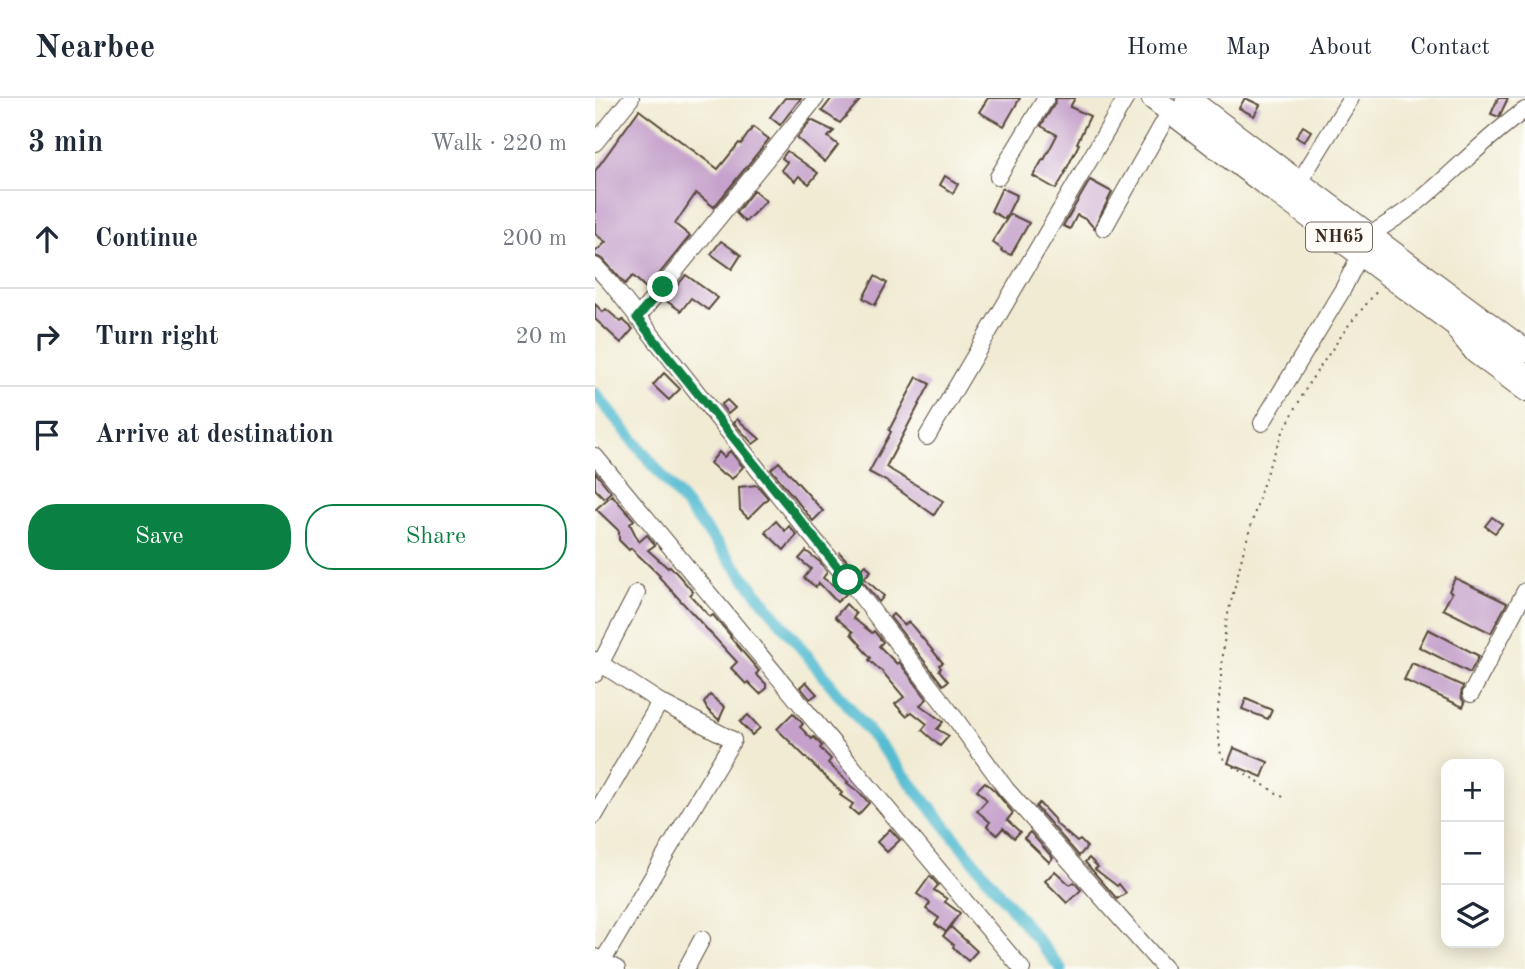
<!DOCTYPE html>
<html lang="en">
<head>
<meta charset="utf-8">
<style>
	:root { --surface:#fff; --page:#f6f6f7; --text:#1f2937; --muted:#747a83; --line:#e0e1e3; --accent:#0b8043 }
	body { margin:0; font-family:"Old Standard TT",serif; background:var(--page); color:var(--text) }
	.controls { position:absolute; right:21px; bottom:21px; display:grid; overflow:hidden; border-radius:14px; box-shadow:0 4px 18px #0003 }
	.controls button { width:63px; height:63px; display:grid; place-items:center; padding:0; border:0; border-bottom:2px solid var(--line); background:var(--surface); color:var(--text); font:35px sans-serif }
	.stop { position:absolute; width:21px; height:21px; margin:-16px; border:5px solid #0b8043; border-radius:50%; background:#fff }
	.stop.end { background:#0b8043; border-color:#fff; box-shadow:0 2px 7px #0008 }
	.list { margin:0; padding:0; list-style:none }
	h2 { display:flex; justify-content:space-between; align-items:center; height:91px; margin:0; padding:0 28px; font-size:30px }
	h2 small { font-size:23px; font-weight:400; color:var(--muted) }
	.list li { display:grid; grid-template-columns:46px 1fr auto; gap:21px; align-items:center; box-sizing:border-box; height:98px; padding:0 28px; border-top:2px solid var(--line) }
	.list b { display:block; font-size:26px; white-space:nowrap }
	.list em { font-size:23px; font-style:normal; color:var(--muted) }
	.actions { display:flex; gap:14px; padding:21px 28px }
	.actions a { flex:1; padding:16px 0; border:2px solid var(--accent); border-radius:28px; text-align:center; font-size:24px; color:var(--accent) }
	.actions .main { background:var(--accent); color:#fff }
	.icon { flex:none; width:38px; height:38px; fill:none; stroke:currentColor; stroke-width:2; stroke-linecap:round; stroke-linejoin:round }
	.map { position:relative; flex:none; width:930px; height:871px; overflow:hidden }
	header { display:flex; align-items:center; gap:42px; box-sizing:border-box; height:98px; padding:0 35px; background:var(--surface); border-bottom:2px solid var(--line) }
	header strong { font-size:33px }
	nav { display:flex; gap:38px; margin-inline-start:auto; font-size:24px }
	main { display:flex }
	aside { flex:1; background:var(--surface) }
	.map>svg:first-child { display:block }
	.lines { fill:none; stroke-linecap:round; stroke-linejoin:round }
	.canal { stroke:#54bcd1; stroke-width:12 }
	.building { fill:#c4a0cb }
	.minor-casing { stroke:#564739; stroke-width:18 }
	.highway-casing { stroke:#564739; stroke-width:25 }
	.path { stroke:#564739; stroke-width:2; stroke-dasharray:2 5; stroke-linecap:butt }
	.minor { stroke:#fff; stroke-width:16 }
	.highway { stroke:#fff; stroke-width:23 }
	.route { stroke:#0b8043; stroke-width:9 }
	.labels { text-anchor:middle; dominant-baseline:central; stroke-width:5; stroke-linejoin:round; paint-order:stroke }
	.shield { fill:#fdfcf7; stroke:#75695f; stroke-width:2 }
	.shield-label { font-size:18px; font-weight:bold; fill:#3b2a1e }
</style>
</head>
<body>
<header>
<strong>Nearbee</strong>
<nav><a>Home</a><a>Map</a><a>About</a><a>Contact</a></nav>
</header>
<main>
<aside>
<h2>3 min<small>Walk · 220 m</small></h2>
<ul class="list">
<li><svg class="icon" aria-label="ahead" viewBox="0 0 24 24"><path d="M12 20V5M6 11l6-6 6 6"/></svg><div><b>Continue</b></div><em>200 m</em></li>
<li><svg class="icon" aria-label="right" viewBox="0 0 24 24"><path d="M7 20v-9h11M14 6l5 5-5 5"/></svg><div><b>Turn right</b></div><em>20 m</em></li>
<li><svg class="icon" aria-label="arrive" viewBox="0 0 24 24"><path d="M6 21V4h12l-3 4 3 4H6"/></svg><div><b>Arrive at destination</b></div></li>
</ul>
<div class="actions"><a class="main">Save</a><a>Share</a></div>
</aside>
<div class="map">
<svg width="930" height="871" viewBox="0 0 930 871">
	<rect width="100%" height="100%" fill="#fdfcf7"/>
	<filter id="ink" filterUnits="userSpaceOnUse"><feTurbulence type="fractalNoise" baseFrequency=".0143" numOctaves="2"/><feDisplacementMap in="SourceGraphic" scale="14" xChannelSelector="R" yChannelSelector="G"/><feConvolveMatrix kernelMatrix="1 2 1 2 8 2 1 2 1" color-interpolation-filters="sRGB"/></filter>
	<filter id="wash" filterUnits="userSpaceOnUse"><feTurbulence type="fractalNoise" baseFrequency=".00686" numOctaves="4" result="noise"/><feDisplacementMap in="SourceGraphic" scale="28" xChannelSelector="R" yChannelSelector="G"/><feGaussianBlur stdDeviation="1.57" result="paint"/><feColorMatrix in="noise" values="0 0 0 0 0 0 0 0 0 0 0 0 0 0 0 0 0 1.4 0 .05"/><feComposite in="paint" operator="in"/></filter>
	<g filter="url(#wash)">
		<rect width="100%" height="100%" fill="#f1ebd3"/>
		<g class="lines">
			<!-- canal -->
			<path class="canal" d="M0,295l466,576"/>
		</g>
		<g id="blocks">
			<!-- building -->
			<g class="building">
				<path d="M190,0h16l-21,27 -10,-8z"/>
				<path d="M237,0h30l-22,25 -18,-12z"/>
				<path d="M393,0h32l-16,28 -25,-14z"/>
				<path d="M461,0h19l-5,9 20,9 -13,27 2,1 -14,28h1l-10,17 -23,-13 10,-17 1,1 13,-25 -16,-9 14,-23z"/>
				<path d="M650,0l15,7 -6,11 -15,-8z"/>
				<path d="M903,0h10l-9,19 -8,-3z"/>
				<path d="M44,12l79,59 21,-26 2,1 12,-17 16,12 -55,68 -18,-14 -21,31 15,12 -43,53 -14,-13 -8,8 -22,-25 -8,-3v-4l11,-10 -11,-8v-63z"/>
				<path d="M216,22l23,11 -6,6 10,8 -13,17 -28,-24z"/>
				<path d="M708,28l8,5 -7,11 -8,-5z"/>
				<path d="M192,53l31,22 -9,11 -10,-8 -4,5 -14,-11 6,-8 -5,-4z"/>
				<path d="M350,78l13,8 -5,9 -13,-8z"/>
				<path d="M495,82l22,12 -18,36 -7,-8 -10,-5 -7,14 -7,-3z"/>
				<path d="M407,90l15,7 -12,24 -14,-8z"/>
				<path d="M159,92l12,11 -21,21 -9,-9z"/>
				<path d="M415,116l19,9 -18,32 -10,-4 1,-2 -10,-7z"/>
				<path d="M126,143l20,14 -9,14 -21,-15z"/>
				<path d="M91,177l32,23 -10,12 -17,-12 -10,13 -16,-11z"/>
				<path d="M280,178l12,7 -12,22 -12,-7z"/>
				<path d="M0,206l8,8 3,-3 15,13 2,-2 10,9 -12,14 -26,-24z"/>
				<path d="M69,275l16,16 -11,11 -16,-15z"/>
				<path d="M322,279l13,7 -44,83 57,34 -9,14 -48,-34 -17,-9 22,-40 -2,-2z"/>
				<path d="M132,302l8,8 -7,6 -7,-9z"/>
				<path d="M142,321l23,20 -7,5 -19,-21z"/>
				<path d="M135,353l13,16 -11,12 -8,-6 -2,1 -12,-11 9,-11 5,5z"/>
				<path d="M184,364l44,49 -10,10 -42,-52z"/>
				<path d="M0,374l16,20 -7,6 -9,-9z"/>
				<path d="M162,387l11,13 -20,20 -8,-8 -1,-23z"/>
				<path d="M17,397l22,25 -4,4 9,18 8,-7 8,10 -7,5 20,18 2,-2 10,11 13,15 -3,3 20,22 3,-2 18,21 -1,1 29,34 -3,3 10,10v5l-6,5 -12,-12 -2,2 -15,-16 6,-6 -78,-85 1,-1 -29,-28 -2,2 -10,-10v-9l-23,-22z"/>
				<path d="M897,419l10,7 -7,9 -10,-7z"/>
				<path d="M181,423l9,10 4,-5 8,9 -13,15 -19,-18z"/>
				<path d="M211,453l14,11 7,10 -4,6 23,16 -9,8 -18,-19 -3,4 -12,-9 7,-9 -12,-10z"/>
				<path d="M244,454l19,20 8,-7 5,6 -7,7 20,18 -5,6z"/>
				<path d="M860,480l52,25 -16,30 -48,-24 9,-16 -3,-2z"/>
				<path d="M251,506l10,10 -3,4 19,15 2,-2 9,11 -4,4 18,18 2,-2 28,37 -7,6 23,17 -6,7 12,7 -9,10 -18,-16 5,-6 -15,-12 -6,4 -11,-12 9,-7 -23,-27h-1l-11,-10 2,-2 -11,-12 1,-1 -10,-11 2,-2 -18,-15z"/>
				<path d="M298,516l11,11 5,-3 34,41 -4,2 2,3 -2,2 9,11 -5,4 -53,-68z"/>
				<path d="M833,531l51,27 -9,17 -51,-26z"/>
				<path d="M817,565l51,23 -2,8 1,5 3,4 -2,4 -59,-27z"/>
				<path d="M211,584l11,12 -7,5 -10,-12z"/>
				<path d="M115,597l15,12 -6,13 -12,-11 -3,-6z"/>
				<path d="M651,601l26,11 -4,9 -26,-10z"/>
				<path d="M198,615l10,11 -3,3 12,12 2,-2 8,9 -2,2 11,11 -3,4 20,19 -1,1 15,12 7,8 -11,12 -8,-7 3,-4 -13,-9 2,-2 -65,-64z"/>
				<path d="M153,617l12,13 -8,7 -12,-13z"/>
				<path d="M639,650l34,14 -6,15 -34,-14z"/>
				<path d="M390,684l10,9 18,22 -6,7 13,12 -6,6 -11,-10 -6,7 -10,-9 3,-4 -13,-11 10,-11 -10,-10z"/>
				<path d="M444,705l15,16 1,4 22,19 3,-2 7,7 -8,9 -43,-49z"/>
				<path d="M295,731l10,11 -13,12 -10,-10z"/>
				<path d="M435,734l23,26 -4,4 -25,-24z"/>
				<path d="M494,760l9,9 -3,2 22,17 2,-2 7,9 -9,6 -32,-37z"/>
				<path d="M460,773l15,14 4,-3 7,8 -14,13 -22,-22z"/>
				<path d="M335,778l8,9 -4,5 13,9 -2,3 15,11 -14,19 -11,-8 4,-6 -13,-9 4,-6 -13,-9z"/>
				<path d="M356,829l26,24 -9,10 -15,-14 1,-2 -11,-9z"/>
			</g>
		</g>
	</g>
	<g filter="url(#ink)">
		<use href="#blocks" fill-opacity="0" stroke="#564739" stroke-width="2"/>
		<g class="lines">
			<!-- minor casing -->
			<g class="minor-casing">
				<g id="minor">
					<path d="M0,45l36,-45"/>
					<path d="M403,79l48,-79"/>
					<path d="M703,86l53,-86"/>
					<path d="M509,130l66,-117"/>
					<path d="M775,137c17,-11 33,-21 49,-34 36,-29 67,-64 106,-91"/>
					<path d="M0,168l15,16 184,233 60,72 103,134 49,68 159,180"/>
					<path d="M42,220l179,-220"/>
					<path d="M861,235l18,22 51,38"/>
					<path d="M667,325l81,-134 18,-36"/>
					<path d="M332,339l199,-339"/>
					<path d="M0,358c142,171 283,343 427,513"/>
					<path d="M0,562l65,42 -65,113"/>
					<path d="M0,576l42,-81"/>
					<path d="M876,596l54,-103"/>
					<path d="M0,859l22,12"/>
					<path d="M3,871l135,-229 -73,-38"/>
					<path d="M91,871l16,-30"/>
				</g>
			</g>
			<!-- highway casing -->
			<g class="highway-casing">
				<g id="highway">
					<path d="M558,0l91,70 281,208"/>
					<path d="M592,0c112,86 225,169 338,253"/>
				</g>
			</g>
			<!-- path -->
			<path class="path" d="M688,699l-55,-34 -7,-7 -4,-35 9,-99 17,-69 23,-79 15,-38 28,-53 39,-57 30,-36"/>
			<!-- minor -->
			<use href="#minor" class="minor"/>
			<!-- highway -->
			<use href="#highway" class="highway"/>
		</g>
	</g>
	<g class="lines" filter="url(#ink)">
		<!-- route -->
		<path class="route" d="M68,189l-26,31 211,262"/>
	</g>
	<g class="labels">
		<!-- shield labels -->
		<rect class="shield" x="711" y="124.5" width="66" height="29" rx="5"/>
		<g class="shield-label">
			<text x="744" y="139">NH65</text>
		</g>
	</g>
</svg>
<div class="controls">
<button>+</button>
<button>−</button>
<button><svg class="icon" aria-label="layers" viewBox="0 0 24 24"><path d="M12 4l9 5-9 5-9-5zM3 14l9 5 9-5"/></svg></button>
</div>
<div class="stop" style="left:253px;top:482px"></div>
<div class="stop end" style="left:68px;top:189px"></div>
</div>
</main>
</body>
</html>
